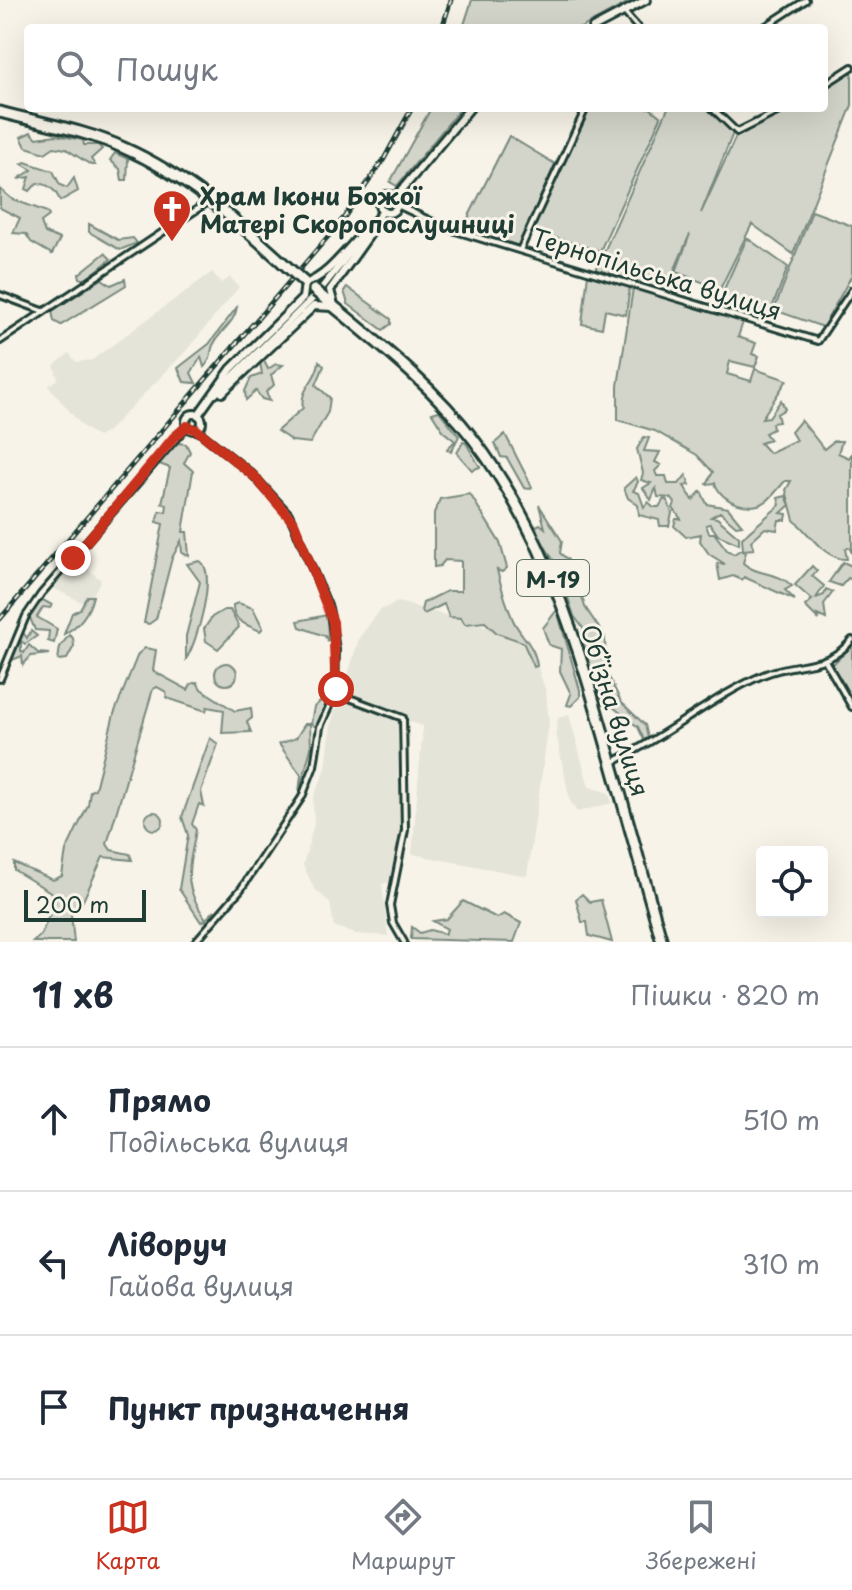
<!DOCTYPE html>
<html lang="uk">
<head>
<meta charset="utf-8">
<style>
	:root { --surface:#fff; --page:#f2f2f3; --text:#1f2937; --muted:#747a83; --line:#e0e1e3; --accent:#c8321e }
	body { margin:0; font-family:"Playpen Sans",sans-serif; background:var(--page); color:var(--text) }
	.controls { position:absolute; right:24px; bottom:24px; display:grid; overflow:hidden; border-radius:8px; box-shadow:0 8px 32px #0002 }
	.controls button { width:72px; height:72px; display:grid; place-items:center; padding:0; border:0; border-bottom:2px solid var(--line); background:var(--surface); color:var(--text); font:40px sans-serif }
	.scale { position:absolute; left:24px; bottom:20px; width:122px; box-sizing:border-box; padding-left:8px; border:4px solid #1f3d34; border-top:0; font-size:22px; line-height:28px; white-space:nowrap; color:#1f3d34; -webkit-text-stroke:6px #f7f3e8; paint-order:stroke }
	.stop { position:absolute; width:24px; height:24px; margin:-18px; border:6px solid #c8321e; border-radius:50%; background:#fff }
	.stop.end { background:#c8321e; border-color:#fff; box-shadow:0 2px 8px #0008 }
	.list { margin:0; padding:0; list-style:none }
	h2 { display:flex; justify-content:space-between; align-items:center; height:104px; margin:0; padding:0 32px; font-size:34px }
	h2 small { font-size:26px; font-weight:400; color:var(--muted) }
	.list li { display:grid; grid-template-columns:52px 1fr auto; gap:24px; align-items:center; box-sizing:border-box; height:144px; padding:0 32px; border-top:2px solid var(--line) }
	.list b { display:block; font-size:30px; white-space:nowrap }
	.list p { margin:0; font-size:26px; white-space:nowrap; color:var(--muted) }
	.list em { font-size:26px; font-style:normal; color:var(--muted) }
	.icon { flex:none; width:44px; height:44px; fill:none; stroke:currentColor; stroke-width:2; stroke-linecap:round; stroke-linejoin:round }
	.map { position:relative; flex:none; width:852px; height:942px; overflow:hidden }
	.search { position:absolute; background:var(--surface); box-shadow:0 8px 32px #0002; left:24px; right:24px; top:24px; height:88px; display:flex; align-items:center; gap:20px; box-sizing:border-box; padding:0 28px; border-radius:8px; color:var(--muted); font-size:30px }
	.sheet { height:536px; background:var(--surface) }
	nav { display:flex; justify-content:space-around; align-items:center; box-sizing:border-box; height:112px; border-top:2px solid var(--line); background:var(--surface); font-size:22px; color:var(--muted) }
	nav a { display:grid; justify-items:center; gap:4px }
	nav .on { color:var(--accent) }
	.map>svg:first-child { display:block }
	.built { fill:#e5e4d9 }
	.green { fill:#d3d5ca; stroke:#79897f; stroke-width:2 }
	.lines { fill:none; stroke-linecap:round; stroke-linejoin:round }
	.street-casing { stroke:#1f3d34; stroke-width:10 }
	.secondary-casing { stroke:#1f3d34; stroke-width:12 }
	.highway-casing { stroke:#1f3d34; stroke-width:15 }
	.street { stroke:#f7f3e8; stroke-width:4 }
	.secondary { stroke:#f7f3e8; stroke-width:6 }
	.highway { stroke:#f7f3e8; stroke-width:9 }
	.rail-casing { stroke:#1f3d34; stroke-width:5 }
	.rail { stroke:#f7f3e8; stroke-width:2; stroke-dasharray:6; stroke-linecap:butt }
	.highway-bridge-casing { stroke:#1f3d34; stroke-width:15; stroke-linecap:butt }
	.highway-bridge { stroke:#f7f3e8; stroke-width:9 }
	.route { stroke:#c8321e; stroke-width:10 }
	.labels { text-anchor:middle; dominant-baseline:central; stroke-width:6; stroke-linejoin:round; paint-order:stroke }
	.shield { fill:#f7f3e8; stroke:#60746a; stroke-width:2 }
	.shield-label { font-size:22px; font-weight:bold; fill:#1f3d34 }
	.poi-label { font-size:24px; font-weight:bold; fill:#1f3d34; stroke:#f7f3e8; text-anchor:start }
	.street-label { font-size:24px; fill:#1f3d34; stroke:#f7f3e8 }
</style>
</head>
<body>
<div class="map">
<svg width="852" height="942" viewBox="0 0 852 942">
	<rect width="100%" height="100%" fill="#f7f3e8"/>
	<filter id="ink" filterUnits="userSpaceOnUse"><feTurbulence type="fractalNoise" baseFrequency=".0125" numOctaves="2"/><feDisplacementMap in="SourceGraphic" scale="16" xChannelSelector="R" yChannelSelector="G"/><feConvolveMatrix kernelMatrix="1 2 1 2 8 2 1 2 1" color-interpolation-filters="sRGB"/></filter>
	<g filter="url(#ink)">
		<!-- built -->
		<g class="built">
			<path d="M212,272l10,11 8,-6 9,10 -54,65 -78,80 -9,5 -15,-10 -35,-41 10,-7 -4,-13 15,-13 7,9 16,-2z"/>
			<path d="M77,560l24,20 -14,25 -34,-17z"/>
			<path d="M398,602l130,36 18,54 3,32 -22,152 -115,-22 11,-128 -15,-5v-5l-65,-24 16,-54 21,-28z"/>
			<path d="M339,698l42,13 19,11 -3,10 4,100 -5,40 -7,10 -7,2 6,52 -33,-2 -21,-8 -4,-23 -16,-15 -11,-23 11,-41 -1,-25 13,-31 5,-44z"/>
			<path d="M569,715l20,72 20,6 3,10 -35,9 -7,-11 -14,-68 2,-15z"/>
		</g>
		<!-- green -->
		<g class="green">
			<path d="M472,0h161l-52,28h-118z"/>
			<path d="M852,68v37l-59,149 -41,-30 -32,65 -44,-17 14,-38 -25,58 -69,-22 72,-162h42l23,25 -32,80 36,-79 49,-26h38v-21z"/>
			<path d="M431,108h30l-64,78 -7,-4z"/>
			<path d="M587,108h63l11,9 -61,134 -71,-21z"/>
			<path d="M31,132l6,6 19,-3 27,5 1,5h14l4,4 -11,10 4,6h-4l-25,-16 -12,-2 -9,6 -19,-6 -5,-10z"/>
			<path d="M509,136l46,28 -36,82 -56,-18z"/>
			<path d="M115,153l13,6 -1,21h-5l-2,-11 -10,-9z"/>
			<path d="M25,162l28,9 7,14 7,3 7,-10 4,13 -18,10c-4,-11 -11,-17 -23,-18l-7,8 -4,-2 4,-12 -12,2 14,-9 -10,-6z"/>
			<path d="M0,189l12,10 35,13 2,4 -8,6 4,11 15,6 -8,15 -21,-12 -5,-8 -13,-1 7,-15 -20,-10z"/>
			<path d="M812,211l40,15v49l-29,52 -49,-17z"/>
			<path d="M89,224l29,16 15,-2 4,5 -17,7 -31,-18z"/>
			<path d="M747,238l41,29 -22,56 -50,-16z"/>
			<path d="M105,253l6,6 -26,21 -5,-2 -1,-4z"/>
			<path d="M588,274l42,12 -4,29 -21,-5 -3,18 -20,-4z"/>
			<path d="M102,279l9,6 14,-6 1,6 -65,40 -7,-4 -2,-10z"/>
			<path d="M347,287l44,32v5l-8,6 -35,-26 -4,-13z"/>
			<path d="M633,288l110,34 -5,15 18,6 -4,11 7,2 -4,11 -25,-6 -3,13 24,7 4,-12 32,11 -25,38 7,-1 12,-17 4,9 -8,5 2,8 -7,1 1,6 -8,4 5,7 -10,3 9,10 27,-13 -5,-8 10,-12 23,29 10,-8h8l-4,12 11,5 3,-5v100l-3,-6 -4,2 2,10c-22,1 -39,-27 -53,-39l-8,-30 5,-9h-6c-5,6 -12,14 -17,19 -16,13 -47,3 -53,-17l-8,1 6,-12 -16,-17 -42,-24 -37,-11v-34z"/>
			<path d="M237,307c-2,17 -20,25 -25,41 -2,9 -1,12 -8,19l-3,-10 -10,16 5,10 -12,-1 -6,-14 31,-24z"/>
			<path d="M264,361l4,8 8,-5 7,1 -12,10 3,10 -8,7 4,9 -8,-2 -6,-8 -10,9 -1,-9 6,-13 11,-4 -2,-12z"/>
			<path d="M319,361l5,5 -8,19 14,13 -2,14 -18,31 -18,-2 -15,-10 26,-23c-4,-20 15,-28 16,-47z"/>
			<path d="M439,411l20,25 -8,16 -4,-3 8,-8 -11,-9 -12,-19z"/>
			<path d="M505,434l27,53 -2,2 -6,-1 -17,-30 -6,-1 -6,-14z"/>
			<path d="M644,437l5,1 -5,13 16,1 -5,10 6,3 -6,6 2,5h9l2,8h11l7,-9 4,10 -6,1 9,14 8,-9 6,13 21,4 14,17 -6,1 -16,-14 -9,5 6,1 22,19v7l-21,-9 -8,-11 -4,1 3,8h5l13,17 7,4 6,-4 6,2 -3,11c14,13 35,8 49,23l-7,4 10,10 -51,-23 -2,3 -9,-4 -13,4 -3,-17 8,1 -16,-10 -9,-13 1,-7 -15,3 -12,-11 2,-7h5l-8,-11 2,-5 -4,-5 -13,-1 -2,-9 -5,12 -8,-12 8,-5 -10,-3 2,-7 -6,-24z"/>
			<path d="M178,438v5l8,1 4,8 -6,11 9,8 -10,61h4l2,24 -7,-3 -1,-12 -9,17 -16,61 -7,5 -5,-1 19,-99 -6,-2 3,-11 6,1 1,-7 -5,-2 8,-35 -16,-6 11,-15z"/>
			<path d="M463,442l3,1 14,24 -8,3 -15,-17z"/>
			<path d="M636,477l2,5 -5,9 6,2 5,14 4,-5 6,5h5l5,-8 4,2 4,12 -3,13h-9l-1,-6 -20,-5 -1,-10 -10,-7 -4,-10z"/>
			<path d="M470,494l30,49 7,25 -5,4 -5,-2c4,16 9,34 16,50 8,17 22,25 24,46l-3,1 -11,-25 -26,-9 -12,-11 -20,2 -4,-6 -12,-1 -5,-13 -20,10 -3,-3 2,-8 24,-12h14v-30l-16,-1 -5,6 -6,1v-54l6,-14z"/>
			<path d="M786,496l4,9 -9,8 6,1 -1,6h-7l-2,10 -12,-2 -14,13 3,8 -11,1 -1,-12 38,-33 -2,-7z"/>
			<path d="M539,505l23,36 -2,12 8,7 -8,11 -23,-38 -1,-7 4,-2 5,4z"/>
			<path d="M200,561c18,11 -4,84 -14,98v-23l14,-54 -13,-18z"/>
			<path d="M843,562l9,4v14l-4,-2 -7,8 -12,-4z"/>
			<path d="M812,566l5,5 -5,5 12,10 -8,12 8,-3 2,-6 7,3 -9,12 2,15 -9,-4 2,5 -14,-14 7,-6 -17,-15z"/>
			<path d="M571,570l4,2 10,35 20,30 1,34 15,31 24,23 3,13 -4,2 -6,-13 -40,-32 -13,-44 -2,-23 -9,-12 -13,-40z"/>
			<path d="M87,596h6c-4,17 -14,30 -29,38l8,-21 8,-4z"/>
			<path d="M41,599l11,6 -2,3 -7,-1 -6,10 20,12 -3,14 -6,-2 1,-10 -14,-1 -7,-17z"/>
			<path d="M238,603l15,5 10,20 -3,3c-12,-6 -28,-9 -27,-26z"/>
			<path d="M224,610h6l9,17 -21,22 -12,-8 -2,-12 8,-12z"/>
			<path d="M557,610l23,80v7l-9,9 -4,-1 4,-11 -11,-23 1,-22 -12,-4 -6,-17z"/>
			<path d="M327,615l1,26 -3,-5 -25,-9 -2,-6z"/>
			<path d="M22,631l5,7 4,-7 6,5 -12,8 -4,-3v10l3,2 5,-8 9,8 12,1 -19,2 -8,9 -1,-9 -12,5z"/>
			<path d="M69,635l4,3 1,8 -7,13 -9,1 2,-13z"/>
			<path d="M852,646v56l-20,-37z"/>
			<path d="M145,648l11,2 -3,21 35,19 3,-6 6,-2 4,7 34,22 16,-3 1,10 -5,4 4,10 -29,1 2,-23 -17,-3 -1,4 -39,-13 -1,-6 -9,-5 -4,2 -46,155 4,6 19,4 2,6 -29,-3 -22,48 -10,9 3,28h-41l8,-7 16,-39 -43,-26v-7l39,17 9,-4 4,-25 22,-46 2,-14 5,-2 19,-75 24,-60z"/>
			<circle cx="226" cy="674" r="11"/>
			<path d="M329,694l-10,31 -5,1 -3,-3 3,-16z"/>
			<path d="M305,724h5l1,24 -12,45 2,-18 -22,-31 17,-6z"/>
			<path d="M210,738l8,6 -17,47 3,15 -5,-2 -7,20 4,6c-7,39 -15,54 10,89l9,-9 -7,13 -2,-3 -5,2 -22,-33 9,-54 -6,-18z"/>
			<circle cx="154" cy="821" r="9"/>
			<path d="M582,894l8,8 11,-2 11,42 -23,-6 -2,-14h-5l-6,-23z"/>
			<path d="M463,901l34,17 7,-4 17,9 -7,19 -103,-3 1,-12 8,6 10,-3 15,4 2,-5 -14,-8 14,-2z"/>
		</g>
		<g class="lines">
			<!-- street casing -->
			<g class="street-casing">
				<g id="street">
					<path d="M624,12l14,16"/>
					<path d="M763,28l43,-28"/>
					<path d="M824,85l28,-18"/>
					<path d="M712,108l25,24 48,-24"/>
					<path d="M397,205l49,23 372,113 34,-51"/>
					<path d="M520,250l66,-142"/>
					<path d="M0,295l43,16"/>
					<path d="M0,341l208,-139"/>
					<path d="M826,662l26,45"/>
					<path d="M0,679l26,-63 15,-22 146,-168"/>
					<path d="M336,693l67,25 2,112 -15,75 3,18 11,19"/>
					<path d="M613,762c53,-25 97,-64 150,-87 35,-15 63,-4 89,-35"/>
					<path d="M195,942l46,-53 61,-92 12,-31 6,-39 15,-34 1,-44 -7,-41 -40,-94 -38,-41 -54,-43"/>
				</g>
			</g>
			<!-- secondary casing -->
			<g class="secondary-casing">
				<g id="secondary">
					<path d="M593,28l53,-28"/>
					<circle cx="388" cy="204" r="9"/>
					<path d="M395,198l75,-90"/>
					<path d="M375,221l8,-10"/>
					<path d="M334,305l-4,-15 40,-56"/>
					<path d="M222,393l92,-87 18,1"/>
					<path d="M215,394l101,-99 52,-65"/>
					<circle cx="194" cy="422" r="8"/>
					<path d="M198,415l33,-46 72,-71 2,-15c24,-5 50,-46 71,-63"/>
				</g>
			</g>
			<!-- highway casing -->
			<g class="highway-casing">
				<g id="highway">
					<path d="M0,112c41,11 85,18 124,36 61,27 111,71 159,115"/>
					<path d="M320,295c54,45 111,89 154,145 73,96 105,208 137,321 17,61 34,121 51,181"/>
				</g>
			</g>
			<!-- street -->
			<use href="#street" class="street"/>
			<!-- secondary -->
			<use href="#secondary" class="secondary"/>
			<!-- highway -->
			<use href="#highway" class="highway"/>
			<!-- rail casing -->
			<g class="rail-casing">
				<g id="rail">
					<path d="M442,28l9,-28"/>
					<path d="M0,619l343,-400 41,-60 28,-51"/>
				</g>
			</g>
			<!-- rail -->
			<use href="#rail" class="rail"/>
			<!-- highway-bridge casing -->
			<g class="highway-bridge-casing">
				<g id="highway-bridge">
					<path d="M283,263l22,20"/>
					<path d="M314,290l6,5"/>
				</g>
			</g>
			<!-- highway-bridge -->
			<use href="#highway-bridge" class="highway-bridge"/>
		</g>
	</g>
	<g class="lines" filter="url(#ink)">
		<!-- route -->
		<path class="route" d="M73,558l101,-121 13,-11 10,4 58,47 39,46 39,99 3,67"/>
	</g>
	<!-- icons -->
	<defs>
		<g id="church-pin" transform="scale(2)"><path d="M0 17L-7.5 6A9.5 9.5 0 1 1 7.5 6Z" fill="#c8321e" stroke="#f7f3e8"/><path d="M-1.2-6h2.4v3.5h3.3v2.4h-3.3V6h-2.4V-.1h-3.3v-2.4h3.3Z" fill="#fff"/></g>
	</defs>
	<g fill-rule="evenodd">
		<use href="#church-pin" x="172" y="209"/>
	</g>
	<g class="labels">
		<!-- shield labels -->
		<rect class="shield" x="517" y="560" width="72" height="36" rx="6"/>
		<g class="shield-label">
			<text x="553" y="578">М-19</text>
		</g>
		<!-- poi labels -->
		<g class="poi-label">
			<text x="200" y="195">Храм Ікони Божої<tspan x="200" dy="28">Матері Скоропослушниці</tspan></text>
		</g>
		<!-- street labels -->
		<g class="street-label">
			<text transform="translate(657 273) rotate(17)">Тернопільська вулиця</text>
			<text transform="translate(616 710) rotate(73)">Обʼїзна вулиця</text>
		</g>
	</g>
</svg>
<div class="controls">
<button><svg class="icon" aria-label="locate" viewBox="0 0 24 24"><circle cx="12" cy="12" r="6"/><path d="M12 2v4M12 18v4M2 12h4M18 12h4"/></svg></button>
</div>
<div class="scale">200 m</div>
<div class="stop" style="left:336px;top:689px"></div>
<div class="stop end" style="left:73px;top:558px"></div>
<div class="search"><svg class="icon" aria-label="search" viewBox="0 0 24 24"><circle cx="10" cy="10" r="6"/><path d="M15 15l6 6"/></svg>Пошук</div>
</div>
<section class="sheet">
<h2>11 хв<small>Пішки · 820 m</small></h2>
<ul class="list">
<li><svg class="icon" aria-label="ahead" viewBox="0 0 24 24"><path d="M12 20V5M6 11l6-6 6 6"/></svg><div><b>Прямо</b><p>Подільська вулиця</p></div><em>510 m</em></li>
<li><svg class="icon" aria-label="left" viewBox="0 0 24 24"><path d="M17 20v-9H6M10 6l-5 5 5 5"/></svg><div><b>Ліворуч</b><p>Гайова вулиця</p></div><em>310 m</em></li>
<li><svg class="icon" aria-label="arrive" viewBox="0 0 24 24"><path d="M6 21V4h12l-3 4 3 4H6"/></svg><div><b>Пункт призначення</b></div></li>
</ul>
</section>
<nav>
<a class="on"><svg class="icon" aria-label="map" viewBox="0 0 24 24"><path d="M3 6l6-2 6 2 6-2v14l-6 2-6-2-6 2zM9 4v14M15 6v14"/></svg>Карта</a>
<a><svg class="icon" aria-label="directions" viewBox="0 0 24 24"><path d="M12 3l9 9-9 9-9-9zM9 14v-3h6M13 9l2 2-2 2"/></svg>Маршрут</a>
<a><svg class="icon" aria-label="saved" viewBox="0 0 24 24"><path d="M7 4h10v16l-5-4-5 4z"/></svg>Збережені</a>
</nav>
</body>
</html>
